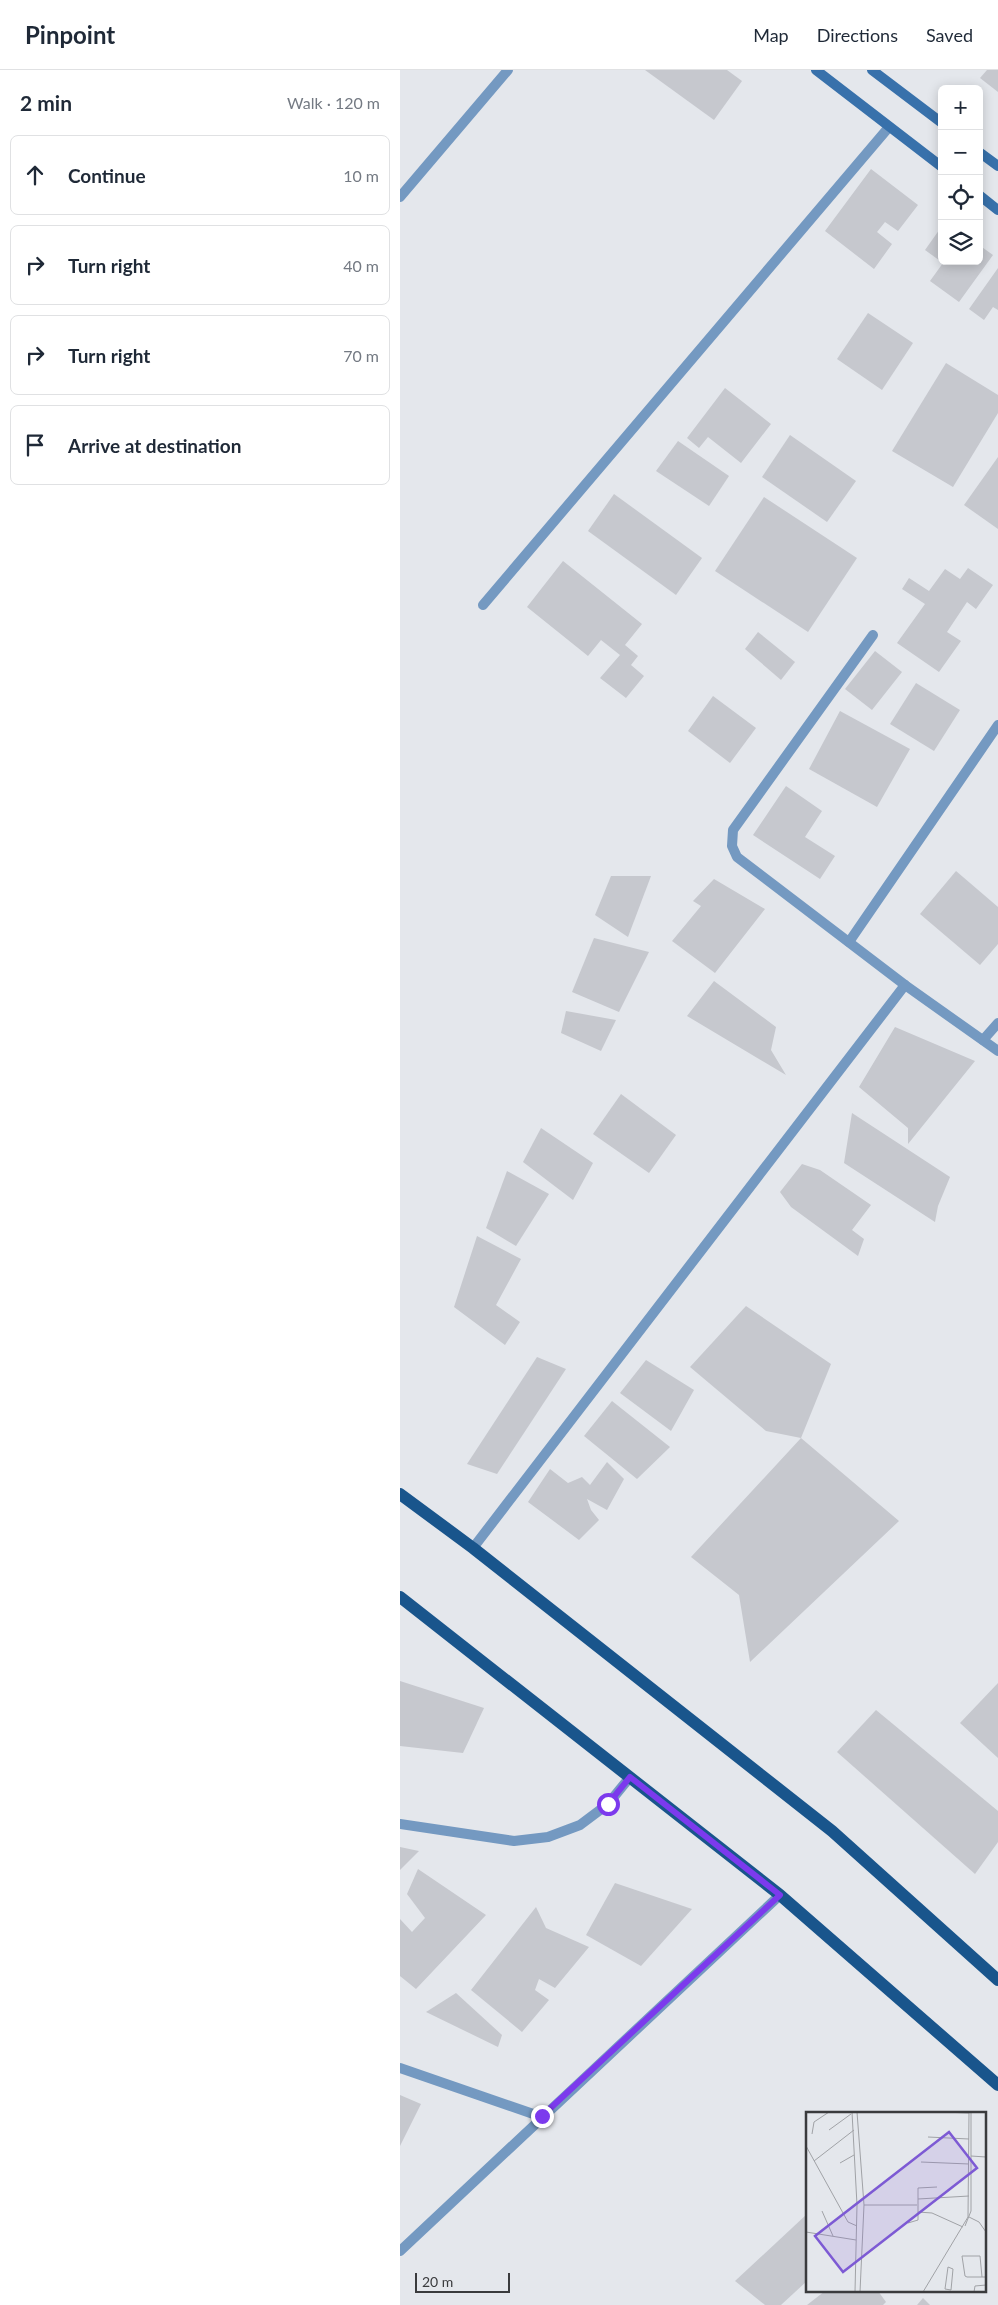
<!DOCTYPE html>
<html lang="en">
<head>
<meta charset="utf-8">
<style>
	:root { --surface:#fff; --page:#f2f2f3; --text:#1f2937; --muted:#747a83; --line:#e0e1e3 }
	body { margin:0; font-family:Lato,sans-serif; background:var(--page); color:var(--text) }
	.controls { position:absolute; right:15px; top:15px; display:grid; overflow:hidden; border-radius:8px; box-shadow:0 2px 12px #0003 }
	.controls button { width:45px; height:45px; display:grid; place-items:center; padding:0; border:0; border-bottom:1px solid var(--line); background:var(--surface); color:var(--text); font:25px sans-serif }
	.scale { position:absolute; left:15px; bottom:12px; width:95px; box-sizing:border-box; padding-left:5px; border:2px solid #3a3b3d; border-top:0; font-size:14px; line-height:18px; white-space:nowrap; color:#3a3b3d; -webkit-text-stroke:4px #e4e7ec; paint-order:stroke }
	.stop { position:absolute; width:15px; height:15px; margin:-11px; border:4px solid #7c3aed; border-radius:50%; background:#fff }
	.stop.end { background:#7c3aed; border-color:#fff; box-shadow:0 1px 5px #0008 }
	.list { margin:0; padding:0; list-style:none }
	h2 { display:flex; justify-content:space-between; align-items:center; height:65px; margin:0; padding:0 20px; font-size:21px }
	h2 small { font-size:16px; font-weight:400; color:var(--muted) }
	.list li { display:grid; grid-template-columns:32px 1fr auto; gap:15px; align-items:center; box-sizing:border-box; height:80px; margin:0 10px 10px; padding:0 10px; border:1px solid var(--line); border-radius:8px }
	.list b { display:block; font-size:19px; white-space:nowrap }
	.list em { font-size:16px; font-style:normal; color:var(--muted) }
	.icon { flex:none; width:28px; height:28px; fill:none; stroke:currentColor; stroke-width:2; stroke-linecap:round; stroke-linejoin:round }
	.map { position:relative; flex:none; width:598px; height:2235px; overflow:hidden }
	header { display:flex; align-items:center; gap:30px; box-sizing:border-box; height:70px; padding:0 25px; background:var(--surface); border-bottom:1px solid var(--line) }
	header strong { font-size:24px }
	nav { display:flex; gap:28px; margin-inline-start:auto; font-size:18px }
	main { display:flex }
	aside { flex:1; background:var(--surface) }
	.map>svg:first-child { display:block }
	.building { fill:#c6c8ce }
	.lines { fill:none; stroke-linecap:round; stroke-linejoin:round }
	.street { stroke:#7499c1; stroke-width:10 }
	.secondary { stroke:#3871ab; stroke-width:10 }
	.primary { stroke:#19558c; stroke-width:12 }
	.route { stroke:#7c3aed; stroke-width:6 }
	.inset-road { fill:none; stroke:#a0a2a6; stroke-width:1 }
	.view { fill:#7d5ad4; fill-opacity:0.15; stroke:#7d5ad4; stroke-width:2.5 }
	.inset-edge { fill:none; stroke:#3a3b3d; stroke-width:2.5 }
</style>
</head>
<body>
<header>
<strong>Pinpoint</strong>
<nav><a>Map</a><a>Directions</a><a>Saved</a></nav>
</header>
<main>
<aside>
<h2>2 min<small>Walk · 120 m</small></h2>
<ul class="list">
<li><svg class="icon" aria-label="ahead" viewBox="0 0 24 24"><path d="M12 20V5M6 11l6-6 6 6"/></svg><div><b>Continue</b></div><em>10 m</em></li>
<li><svg class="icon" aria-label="right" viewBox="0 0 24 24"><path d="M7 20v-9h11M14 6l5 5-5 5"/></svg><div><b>Turn right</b></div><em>40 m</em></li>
<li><svg class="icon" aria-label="right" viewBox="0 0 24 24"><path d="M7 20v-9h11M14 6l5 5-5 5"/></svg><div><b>Turn right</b></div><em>70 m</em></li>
<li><svg class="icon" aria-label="arrive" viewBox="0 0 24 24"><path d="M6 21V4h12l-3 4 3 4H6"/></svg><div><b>Arrive at destination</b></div></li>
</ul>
</aside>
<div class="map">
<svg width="598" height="2235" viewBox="0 0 598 2235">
	<rect width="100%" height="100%" fill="#e4e7ec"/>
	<!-- building -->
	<g class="building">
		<path d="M245,0h82l15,11 -28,39z"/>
		<path d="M587,0h11v22l-18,-14z"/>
		<path d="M471,99l47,36 -20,26 -13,-9 -8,10 15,12 -18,25 -49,-38z"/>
		<path d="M542,156v35h37v-16l14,10 -34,47 -29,-21 13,-18 -18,-13z"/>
		<path d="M598,198v42l-5,-3 -9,13 -15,-11z"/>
		<path d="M468,243l45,30 -31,47 -45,-31z"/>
		<path d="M546,293l52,32v18l-45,74 -61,-36z"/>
		<path d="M325,318l46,36 -30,39 -33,-26 -9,11 -12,-10z"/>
		<path d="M390,365l66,46 -29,41 -65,-45z"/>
		<path d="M278,371l51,35 -20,30 -53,-35z"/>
		<path d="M598,387v72l-34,-24z"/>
		<path d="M214,424l88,64 -26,37 -88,-64z"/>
		<path d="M364,427l93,61 -49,74 -93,-61z"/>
		<path d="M163,491l79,63 -17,21 13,11 -7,9 13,11 -18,22 -26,-20 20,-23 -19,-15 -13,16 -61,-49z"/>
		<path d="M568,498l25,17 -17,24 -9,-7 -20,30 14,9 -22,31 -42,-29 28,-39 -23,-15 7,-11 20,13 16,-22 15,10z"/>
		<path d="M358,562l37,30 -14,18 -36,-31z"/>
		<path d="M475,581l27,21 -30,38 -27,-21z"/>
		<path d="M516,613l44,27 -26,41 -44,-27z"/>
		<path d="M313,626l43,32 -26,35 -42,-32z"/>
		<path d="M440,641l70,38 -33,58 -68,-38z"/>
		<path d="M386,716l36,25 -17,26 30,19 -15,23 -67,-44z"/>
		<path d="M556,801l42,36v37l-18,21 -60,-51z"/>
		<path d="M211,806h40l-23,61 -33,-22z"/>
		<path d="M314,809l51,30 -50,64 -43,-32 29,-35 -8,-5z"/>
		<path d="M194,868l55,14 -30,60 -47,-20z"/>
		<path d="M314,911l62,46 -5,23 15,25 -99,-59z"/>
		<path d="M166,941l50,9 -15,31 -40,-18z"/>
		<path d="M495,957l80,34 -67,83v-16l-49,-41z"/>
		<path d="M221,1024l55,41 -27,38 -56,-39z"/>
		<path d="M452,1043l98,64 -12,29 -3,16 -91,-59z"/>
		<path d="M141,1058l52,35 -20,37 -50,-38z"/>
		<path d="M402,1094l18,6 51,35 -19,25 12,9 -6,17 -67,-49 -11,-15z"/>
		<path d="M107,1101l42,23 -33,52 -30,-18z"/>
		<path d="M77,1166l44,23 -25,46 24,17 -15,23 -51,-38z"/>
		<path d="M346,1236l85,58 -30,74 -35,-7 -76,-64z"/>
		<path d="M137,1287l29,12 -69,105 -30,-10z"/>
		<path d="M246,1290l48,30 -23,41 -51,-38z"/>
		<path d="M212,1331l58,46 -33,32 -53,-43z"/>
		<path d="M401,1368l98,83 -149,141 -11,-67 -48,-38z"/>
		<path d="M207,1392l17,17 -17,31 -20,-11 4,11 8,10 -20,20 -51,-38 22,-33 18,14 14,-6 8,8z"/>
		<path d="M0,1611l84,27 -21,45 -63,-7z"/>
		<path d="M598,1613v75l-38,-35z"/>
		<path d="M476,1640l122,101v31l-23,32 -138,-122z"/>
		<path d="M0,1777l19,4 -19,19z"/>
		<path d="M18,1799l68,46 -70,74 -16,-13v-57l12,13 13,-14 -18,-24z"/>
		<path d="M215,1813l77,26 -51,57 -55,-31z"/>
		<path d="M136,1837l10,21 43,19 -34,41 -16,-9 -4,11 14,10 -27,32 -51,-42z"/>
		<path d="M56,1923l46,42 -4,12 -72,-35z"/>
		<path d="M0,2025l21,9 -21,42z"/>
		<path d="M407,2144v67l-26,24h-16l-30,-24z"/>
		<path d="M425,2221h53l8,11 -3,3h-76z"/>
		<path d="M523,2228l7,7h-13z"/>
	</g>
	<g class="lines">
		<!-- street -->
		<g class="street">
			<path d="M0,127l108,-127"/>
			<path d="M83,535l406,-478"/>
			<path d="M473,565l-140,195 -1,16 5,11 168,128 93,66"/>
			<path d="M449,872l149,-217"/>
			<path d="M583,970l15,-17"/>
			<path d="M73,1478l432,-563"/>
			<path d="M0,1754l114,17 34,-4 32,-12 28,-21 22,-27"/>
			<path d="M0,1998l142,49"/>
			<path d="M0,2181l380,-356"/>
		</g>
		<!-- secondary -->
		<g class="secondary">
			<path d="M416,0l126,97"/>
			<path d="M472,0l70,53"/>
			<path d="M579,82l19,14"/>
			<path d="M579,125l19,15"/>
		</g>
		<!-- primary -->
		<g class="primary">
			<path d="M0,1424l73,54 359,283 166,149"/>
			<path d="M0,1527l380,298 218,190"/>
		</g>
	</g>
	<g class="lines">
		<!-- route -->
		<path class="route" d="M142,2046l238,-221 -150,-118 -22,27"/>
	</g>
	<!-- overview -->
	<g transform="translate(406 2042)">
		<rect width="180" height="180" fill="#e4e7ec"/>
		<path class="inset-road" d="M46,0l5,93 -2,87M51,0l7,93 -4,87M137,0l26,1M23,18l22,-16M6,22l2,-12 15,-10M122,25l41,2M0,34l42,76 9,4M165,44l15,1M8,49l40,-31M115,50l48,2M34,51l14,-8M112,87l51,-3M58,93h53M16,99l11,25M112,100l14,1 31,14M163,105l10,5 7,10M102,111l10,-3v-32l19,-1M159,114l6,-15v-99M0,120l50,8M142,155l5,2 -2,21 -6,-1zM176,165l-2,-21h-18l3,20 2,1h19M117,180l45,-75 1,-105M168,180l1,-6 11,-1"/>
		<path class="view" d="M143,20l28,36 -134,104 -28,-36z"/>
		<rect width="180" height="180" class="inset-edge"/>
	</g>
</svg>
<div class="controls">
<button>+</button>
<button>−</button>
<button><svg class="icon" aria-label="locate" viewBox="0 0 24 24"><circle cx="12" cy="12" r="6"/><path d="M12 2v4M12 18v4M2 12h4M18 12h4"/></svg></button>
<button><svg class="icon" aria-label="layers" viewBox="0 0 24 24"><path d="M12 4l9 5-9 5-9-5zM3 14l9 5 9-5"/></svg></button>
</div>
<div class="scale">20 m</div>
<div class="stop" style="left:208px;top:1734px"></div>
<div class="stop end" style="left:142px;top:2046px"></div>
</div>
</main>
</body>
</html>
